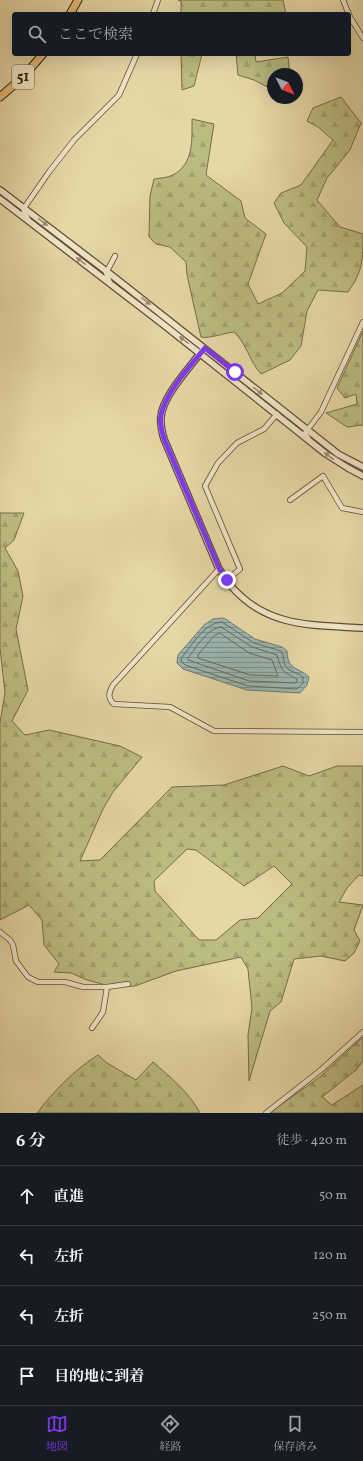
<!DOCTYPE html>
<html lang="ja">
<head>
<meta charset="utf-8">
<style>
	:root { --surface:#171b24; --page:#20242c; --text:#f1f3f6; --muted:#9ea1a6; --line:#363941; --accent:#7c3aed }
	body { margin:0; font-family:Vollkorn,"Noto Serif JP",serif; background:var(--page); color:var(--text) }
	.compass { position:absolute; left:267px; top:68px; width:36px; height:36px; border-radius:50%; background:var(--surface); box-shadow:0 4px 16px #0002; rotate:132deg }
	.stop { position:absolute; width:12px; height:12px; margin:-9px; border:3px solid #7c3aed; border-radius:50%; background:#fff }
	.stop.end { background:#7c3aed; border-color:#fff; box-shadow:0 1px 4px #0008 }
	.list { margin:0; padding:0; list-style:none }
	h2 { display:flex; justify-content:space-between; align-items:center; height:52px; margin:0; padding:0 16px; font-size:17px }
	h2 small { font-size:13px; font-weight:400; color:var(--muted) }
	.list li { display:grid; grid-template-columns:26px 1fr auto; gap:12px; align-items:center; box-sizing:border-box; height:60px; padding:0 16px; border-top:1px solid var(--line) }
	.list b { display:block; font-size:15px; white-space:nowrap }
	.list em { font-size:13px; font-style:normal; color:var(--muted) }
	.icon { flex:none; width:22px; height:22px; fill:none; stroke:currentColor; stroke-width:2; stroke-linecap:round; stroke-linejoin:round }
	.map { position:relative; flex:none; width:363px; height:1113px; overflow:hidden }
	.search { position:absolute; background:var(--surface); box-shadow:0 4px 16px #0002; left:12px; right:12px; top:12px; height:44px; display:flex; align-items:center; gap:10px; box-sizing:border-box; padding:0 14px; border-radius:4px; color:var(--muted); font-size:15px }
	.sheet { height:292px; background:var(--surface) }
	nav { display:flex; justify-content:space-around; align-items:center; box-sizing:border-box; height:56px; border-top:1px solid var(--line); background:var(--surface); font-size:11px; color:var(--muted) }
	nav a { display:grid; justify-items:center; gap:2px }
	nav .on { color:var(--accent) }
	.map>svg:first-child { display:block }
	.forest { fill:url(#forest-firs); stroke:#786c46; fill-rule:evenodd }
	.water { fill:url(#water-rules); stroke:#72796f }
	.lines { fill:none; stroke-linecap:round; stroke-linejoin:round }
	.shore { stroke:#686a5e; stroke-width:1 }
	.minor-casing { stroke:#614c31; stroke-width:6 }
	.tertiary-casing { stroke:#614c31; stroke-width:8 }
	.trunk-casing { stroke:#351d0a; stroke-width:9 }
	.minor { stroke:#efe5c6; stroke-width:4.5 }
	.tertiary { stroke:#efe5c6; stroke-width:5.5 }
	.trunk { stroke:#e3bc74; stroke-width:7 }
	.oneway { fill:#9b8b71 }
	.route { stroke:#7c3aed; stroke-width:5 }
	.labels { text-anchor:middle; dominant-baseline:central; stroke-width:3.5; stroke-linejoin:round; paint-order:stroke }
	.shield { fill:#efe5c6; stroke:#6d5942; stroke-width:1 }
	.shield-label { font-size:14px; font-weight:bold; fill:#351d0a }
</style>
</head>
<body>
<div class="map">
<svg width="363" height="1113" viewBox="0 0 363 1113">
	<defs>
		<pattern id="forest-firs" width="22" height="20" patternUnits="userSpaceOnUse"><rect width="22" height="20" fill="#bcbc82"/><path d="M5 1l3.5 6h-7zM16 11l3.5 6h-7z" fill="#a2a16f"/></pattern>
		<pattern id="water-rules" width="6" height="5" patternUnits="userSpaceOnUse"><rect width="6" height="5" fill="#9ab7b2"/><path d="M0 2.5h6" fill="none" stroke="#7e948f"/></pattern>
	</defs>
	<rect width="100%" height="100%" fill="#e6d7a7"/>
	<filter id="stains"><feTurbulence type="fractalNoise" baseFrequency=".005" numOctaves="4"/><feColorMatrix values="0 0 0 0 .2 0 0 0 0 .09 0 0 0 0 .02 0 0 0 .5 -.17"/></filter>
	<radialGradient id="worn" r=".72"><stop offset=".6" stop-color="#630" stop-opacity="0"/><stop offset="1" stop-color="#630" stop-opacity=".3"/></radialGradient>
	<!-- forest -->
	<g class="forest">
		<path d="M178,0h105l3,14h-105v-13z"/>
		<path d="M181,54h21l-8,32 -12,4z"/>
		<path d="M236,54h19l1,8 32,-5 2,17h-17v16l-19,-10 -16,-5z"/>
		<path d="M341,97l20,26 -11,27 -23,28 -10,22 23,27 23,7c0,25 0,37 -15,58l-30,-2 -11,21 -6,35 -11,14 -29,14c-12,-13 -14,-30 -27,-42 -10,1 -25,7 -33,5l-14,-62 -1,-13 -16,-15 -14,-3 -7,-7 1,-41 4,-17c6,-1 13,-1 19,-4 21,-11 19,-36 19,-56l22,5 -8,51 35,26 4,17 21,16 -18,50 10,20 24,-11 23,-22 2,-24 -23,-24 -10,-20 7,-10 20,-8 32,-45 -15,-13 -11,-6 6,-13z"/>
		<path d="M363,331v94l-16,2 -21,-14 31,-9 -1,-10 -11,4 -8,-10z"/>
		<path d="M0,513h24l-10,27 -9,8 13,23 5,25 -7,33 12,61 -16,31 13,14 24,-5 71,16 22,11 -29,35 -10,17 -23,52 20,-1 72,-73 52,-2 59,-19 26,10 28,-10h26v110l-4,-1 -12,13 -8,14 24,3 -9,25 6,11 -6,12 -9,8 -24,-5 -27,3 -13,43 -11,9 -21,70 -1,-46 4,-27 -4,-39 -7,-12 -65,14 -41,15 -22,1 -26,-7 -16,-7 -17,-1 5,-8 -15,-19 -2,-25 -13,-15 -29,15v-197l5,-30 -5,-45zM187,849l9,1 48,36 30,-20 18,18 -34,34 -18,2 -24,20h-17l-44,-49 -1,-10z"/>
		<path d="M363,1037v24l-7,9 -34,27 10,8 31,-20v28h-94l51,-36z"/>
		<path d="M98,1055l9,8 29,17 17,-18c17,15 36,30 47,51h-163c18,-23 37,-43 61,-58z"/>
	</g>
	<!-- water -->
	<path class="water" d="M224,618l31,21 27,8 5,4c1,20 10,15 22,26l-2,8 -7,8 -53,-3 -64,-21 -6,-6 1,-8 26,-30 9,-6z"/>
	<g class="lines">
		<!-- shore -->
		<g class="shore">
			<path d="M222,622l32,21 27,8c4,5 1,13 7,18 5,4 11,4 15,8v6l-6,6 -49,-3 -63,-21 -4,-4 1,-4c11,-13 22,-34 40,-35z"/>
			<path d="M221,627l31,20 25,8c5,16 4,16 20,24v3l-2,1 -46,-2 -61,-21v-2c8,-10 19,-30 33,-31z"/>
			<path d="M220,633l29,20 23,7 6,16 -28,-1 -52,-17v-3l16,-19z"/>
		</g>
		<!-- minor casing -->
		<g class="minor-casing">
			<g id="minor">
				<path d="M343,0l7,17 13,21"/>
				<path d="M153,14l5,-14"/>
				<path d="M28,219l-4,-7v-4l25,-36 25,-32 45,-45 18,-41"/>
				<path d="M110,283l-4,-10 9,-17"/>
				<path d="M308,438l-3,-5 16,-21 42,-90"/>
				<path d="M290,500l33,-24 19,32 21,4"/>
				<path d="M219,569l-106,116c-4,7 -6,13 1,19l56,3 44,24 149,1"/>
				<path d="M227,580l13,-11 -35,-83 13,-23 19,-20 27,-14 13,-15"/>
				<path d="M0,932l10,8 3,5 3,16 12,16 10,5h27l18,5h24"/>
				<path d="M92,1028l11,-16 4,-25 21,-3"/>
				<path d="M266,1113l56,-44 41,-37"/>
			</g>
		</g>
		<!-- tertiary casing -->
		<g class="tertiary-casing">
			<g id="tertiary">
				<path d="M0,190l114,87 224,177 25,13"/>
				<path d="M0,199l164,126 162,129 22,14 15,8"/>
				<path d="M202,351c-12,16 -40,46 -41,66 -1,8 1,15 3,22l55,130c4,5 8,12 12,17 36,42 82,39 132,42"/>
			</g>
		</g>
		<!-- trunk casing -->
		<g class="trunk-casing">
			<g id="trunk">
				<path d="M70,14l8,-14"/>
				<path d="M0,97l23,-20 20,-23"/>
			</g>
		</g>
		<!-- minor -->
		<use href="#minor" class="minor"/>
		<!-- tertiary -->
		<use href="#tertiary" class="tertiary"/>
		<!-- trunk -->
		<use href="#trunk" class="trunk"/>
	</g>
	<!-- one-way arrows -->
	<defs><path id="oneway-solid" d="M-6-.8H1V-3.2L6.5 0L1 3.2V.8H-6Z"/></defs>
	<g class="oneway">
		<use href="#oneway-solid" transform="translate(43 222) rotate(37)"/>
		<use href="#oneway-solid" transform="translate(81 261) rotate(-143)"/>
		<use href="#oneway-solid" transform="translate(146 301) rotate(38)"/>
		<use href="#oneway-solid" transform="translate(184 340) rotate(-142)"/>
		<use href="#oneway-solid" transform="translate(258 391) rotate(39)"/>
		<use href="#oneway-solid" transform="translate(329 456) rotate(-143)"/>
	</g>
	<g class="lines">
		<!-- route -->
		<path class="route" d="M227,580l-8,-12 -55,-129c-2,-8 -5,-16 -3,-24 4,-22 30,-50 44,-67l30,24"/>
	</g>
	<g class="labels">
		<!-- shield labels -->
		<rect class="shield" x="12" y="65" width="22" height="24" rx="3"/>
		<g class="shield-label">
			<text x="23" y="77">51</text>
		</g>
	</g>
	<rect width="100%" height="100%" filter="url(#stains)"/>
	<rect width="100%" height="100%" fill="url(#worn)"/>
</svg>
<svg class="compass" viewBox="-18 -18 36 36"><path d="M0-13l5 13h-10z" fill="#e53935"/><path d="M0 13l5-13h-10z" fill="#9ea1a6"/></svg>
<div class="stop" style="left:235px;top:372px"></div>
<div class="stop end" style="left:227px;top:580px"></div>
<div class="search"><svg class="icon" aria-label="search" viewBox="0 0 24 24"><circle cx="10" cy="10" r="6"/><path d="M15 15l6 6"/></svg>ここで検索</div>
</div>
<section class="sheet">
<h2>6 分<small>徒歩 · 420 m</small></h2>
<ul class="list">
<li><svg class="icon" aria-label="ahead" viewBox="0 0 24 24"><path d="M12 20V5M6 11l6-6 6 6"/></svg><div><b>直進</b></div><em>50 m</em></li>
<li><svg class="icon" aria-label="left" viewBox="0 0 24 24"><path d="M17 20v-9H6M10 6l-5 5 5 5"/></svg><div><b>左折</b></div><em>120 m</em></li>
<li><svg class="icon" aria-label="left" viewBox="0 0 24 24"><path d="M17 20v-9H6M10 6l-5 5 5 5"/></svg><div><b>左折</b></div><em>250 m</em></li>
<li><svg class="icon" aria-label="arrive" viewBox="0 0 24 24"><path d="M6 21V4h12l-3 4 3 4H6"/></svg><div><b>目的地に到着</b></div></li>
</ul>
</section>
<nav>
<a class="on"><svg class="icon" aria-label="map" viewBox="0 0 24 24"><path d="M3 6l6-2 6 2 6-2v14l-6 2-6-2-6 2zM9 4v14M15 6v14"/></svg>地図</a>
<a><svg class="icon" aria-label="directions" viewBox="0 0 24 24"><path d="M12 3l9 9-9 9-9-9zM9 14v-3h6M13 9l2 2-2 2"/></svg>経路</a>
<a><svg class="icon" aria-label="saved" viewBox="0 0 24 24"><path d="M7 4h10v16l-5-4-5 4z"/></svg>保存済み</a>
</nav>
</body>
</html>
